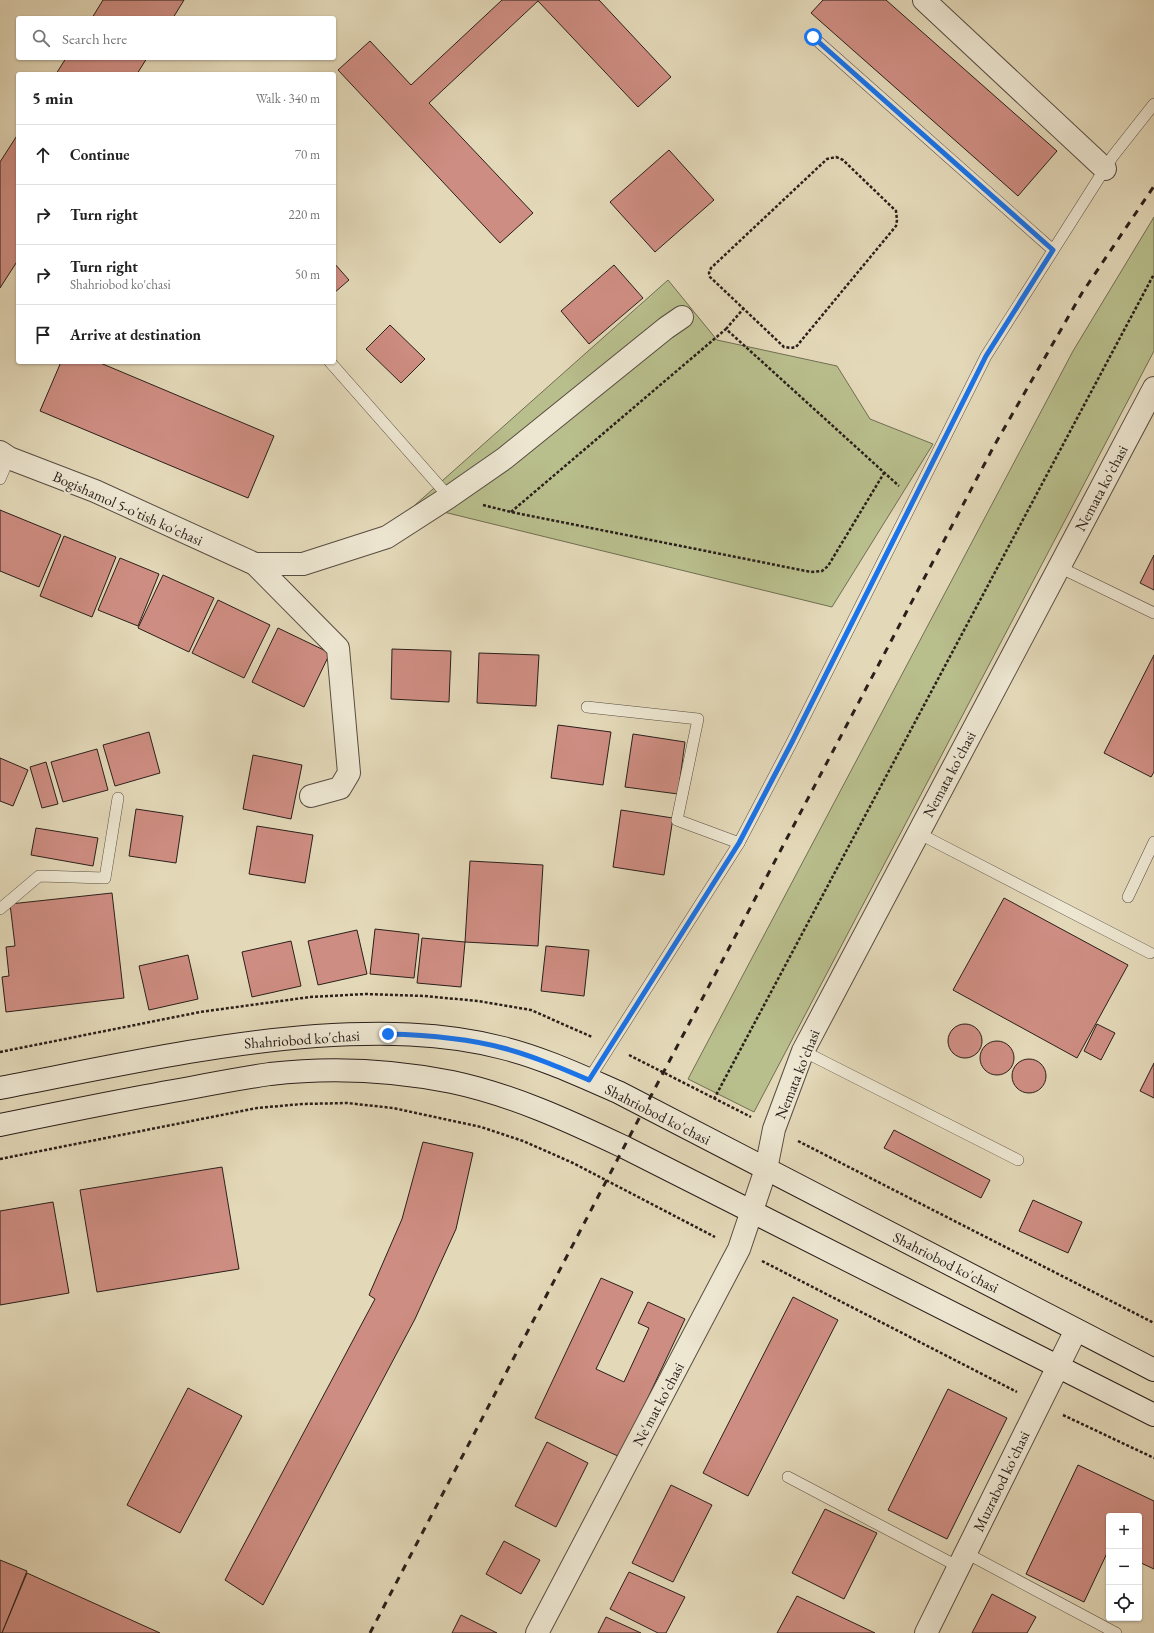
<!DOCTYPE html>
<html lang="en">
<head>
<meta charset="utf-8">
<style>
	:root { --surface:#fff; --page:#f2f2f2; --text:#222; --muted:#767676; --line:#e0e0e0 }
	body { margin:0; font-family:"EB Garamond",serif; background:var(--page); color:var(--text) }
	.controls { position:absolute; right:12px; bottom:12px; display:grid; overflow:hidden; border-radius:4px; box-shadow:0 1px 3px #0004 }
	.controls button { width:36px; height:36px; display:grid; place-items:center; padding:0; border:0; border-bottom:1px solid var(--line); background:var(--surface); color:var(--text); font:20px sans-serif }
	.stop { position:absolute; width:12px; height:12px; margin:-9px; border:3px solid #1a73e8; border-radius:50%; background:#fff }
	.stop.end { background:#1a73e8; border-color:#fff; box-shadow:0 1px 4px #0008 }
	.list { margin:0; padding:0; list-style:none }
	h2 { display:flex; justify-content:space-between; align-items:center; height:52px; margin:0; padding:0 16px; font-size:17px }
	h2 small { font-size:13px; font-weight:400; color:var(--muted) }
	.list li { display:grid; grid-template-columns:26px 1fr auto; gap:12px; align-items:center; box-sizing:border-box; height:60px; padding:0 16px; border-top:1px solid var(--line) }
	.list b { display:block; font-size:15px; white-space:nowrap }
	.list p { margin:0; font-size:13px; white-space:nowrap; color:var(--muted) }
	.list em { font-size:13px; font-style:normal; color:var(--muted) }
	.icon { flex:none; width:22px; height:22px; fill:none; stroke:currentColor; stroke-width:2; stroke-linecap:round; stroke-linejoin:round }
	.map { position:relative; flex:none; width:1154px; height:1633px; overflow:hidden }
	.search { position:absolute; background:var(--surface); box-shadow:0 1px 3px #0004; left:16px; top:16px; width:320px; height:44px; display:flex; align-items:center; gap:10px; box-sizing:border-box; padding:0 14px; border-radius:4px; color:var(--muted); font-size:15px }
	.panel { position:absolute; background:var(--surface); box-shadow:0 1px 3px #0004; left:16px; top:72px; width:320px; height:292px; border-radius:4px }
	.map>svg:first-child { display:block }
	.green { fill:#b8be8c; stroke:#716e53 }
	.building { fill:#ce8d82; stroke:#2a1f1a }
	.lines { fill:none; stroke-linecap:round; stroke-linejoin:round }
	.lane-casing { stroke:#584d42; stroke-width:12 }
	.street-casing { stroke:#584d42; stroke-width:24 }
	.secondary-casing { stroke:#2a1f1a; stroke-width:24 }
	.path { stroke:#2a1f1a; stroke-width:2.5; stroke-dasharray:3 2; stroke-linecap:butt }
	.lane { stroke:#ede6d1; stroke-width:11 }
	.street { stroke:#ede6d1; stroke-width:22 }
	.secondary { stroke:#ede6d1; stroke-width:22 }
	.rail { stroke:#2a1f1a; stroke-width:3; stroke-dasharray:7 7; stroke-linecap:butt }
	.route { stroke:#1a73e8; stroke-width:5 }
	.labels { text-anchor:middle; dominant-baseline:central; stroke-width:4; stroke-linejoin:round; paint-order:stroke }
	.street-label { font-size:15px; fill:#2a1f1a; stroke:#ede6d1 }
</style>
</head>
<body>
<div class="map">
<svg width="1154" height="1633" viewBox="0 0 1154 1633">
	<rect width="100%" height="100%" fill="#e3d8b8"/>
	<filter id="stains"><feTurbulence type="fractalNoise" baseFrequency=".005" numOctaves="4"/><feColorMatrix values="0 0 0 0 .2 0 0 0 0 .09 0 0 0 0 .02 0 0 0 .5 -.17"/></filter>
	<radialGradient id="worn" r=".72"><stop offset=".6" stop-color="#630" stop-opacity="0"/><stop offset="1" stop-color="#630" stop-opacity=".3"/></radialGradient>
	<!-- green -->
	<g class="green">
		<path d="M1154,217v134l-400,761 -66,-33 385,-728z"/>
		<path d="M668,280l49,60 120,26 33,53 63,25 -101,163 -417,-102z"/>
	</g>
	<!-- building -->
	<g class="building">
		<path d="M103,0h81l-11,18h-81z"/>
		<path d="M502,0h97l72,77 -33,30 -100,-106 -109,102 104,110 -33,30 -162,-173 32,-29 41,44z"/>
		<path d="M823,0h63l171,151 -39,45 -207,-183z"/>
		<path d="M66,58h81l-10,16h-81z"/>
		<path d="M18,134v126l-18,28v-126z"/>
		<path d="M669,150l45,50 -59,52 -45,-50z"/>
		<path d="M334,263l15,17 -15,13z"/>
		<path d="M614,265l29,33 -54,46 -28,-33z"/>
		<path d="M390,325l35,34 -24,24 -35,-34z"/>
		<path d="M61,362h37l176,74 -26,62 -208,-87z"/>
		<path d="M0,510l61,25 -22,52 -39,-16z"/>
		<path d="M64,536l52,21 -24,60 -52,-21z"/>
		<path d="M1154,555v35l-14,-7z"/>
		<path d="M120,558l39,16 -21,52 -40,-16z"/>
		<path d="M163,575l51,23 -25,54 -51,-24z"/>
		<path d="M218,600l52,25 -26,53 -52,-25z"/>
		<path d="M278,628l52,25 -26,54 -52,-25z"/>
		<path d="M392,649l59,2 -2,51 -58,-3z"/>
		<path d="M479,653l60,2 -3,51 -59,-3z"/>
		<path d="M1154,655v117l-3,5 -47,-24z"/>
		<path d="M558,725l53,7 -8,53 -52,-7z"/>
		<path d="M149,732l11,41 -45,13 -12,-41z"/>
		<path d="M633,734l52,8 -7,52 -53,-7z"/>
		<path d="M97,749l11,41 -45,12 -12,-40z"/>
		<path d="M253,755l49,10 -11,54 -48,-10z"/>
		<path d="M0,758l28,12 -15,36 -13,-5z"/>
		<path d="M46,762l12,42 -16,4 -12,-41z"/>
		<path d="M136,809l47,7 -7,47 -47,-7z"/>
		<path d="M621,810l52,8 -9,57 -51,-8z"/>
		<path d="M257,826l56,9 -8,48 -56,-9z"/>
		<path d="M36,828l62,10 -5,28 -62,-11z"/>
		<path d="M470,861l73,4 -5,81 -73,-4z"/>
		<path d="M112,893l12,105 -118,14 -4,-35 7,-1 -3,-29 9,-1 -5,-42z"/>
		<path d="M1004,898l124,67 -51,93 -124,-68z"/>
		<path d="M375,929l44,5 -5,44 -44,-4z"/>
		<path d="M357,930l10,44 -49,11 -10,-44z"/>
		<path d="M422,938l43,4 -4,45 -44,-4z"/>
		<path d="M291,941l10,45 -49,11 -10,-45z"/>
		<path d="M546,946l43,4 -5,46 -43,-5z"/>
		<path d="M188,955l10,44 -49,11 -10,-44z"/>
		<path d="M1097,1024l18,9 -14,27 -17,-9z"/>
		<circle cx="965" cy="1041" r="17"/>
		<circle cx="997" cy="1058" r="17"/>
		<circle cx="1029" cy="1076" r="17"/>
		<path d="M1154,1063v35l-14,-7z"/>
		<path d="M894,1130l96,50 -9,18 -97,-50z"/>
		<path d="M423,1142l50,11 -17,76 -41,90 -152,286 -38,-25 150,-281 -6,-4 33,-76z"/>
		<path d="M222,1167l17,102 -142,23 -17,-102z"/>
		<path d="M1033,1200l49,22 -14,31 -49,-22z"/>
		<path d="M53,1202l16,91 -69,12v-94z"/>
		<path d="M601,1278l32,14 -37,77 28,13 25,-54 -11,-5 10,-21 37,17 -65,138 -85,-39z"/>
		<path d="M793,1297l45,23 -90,176 -45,-23z"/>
		<path d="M188,1388l54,28 -62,117 -53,-28z"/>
		<path d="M948,1389l59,29 -60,121 -59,-29z"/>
		<path d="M547,1442l41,21 -32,64 -41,-21z"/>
		<path d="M1078,1465l76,36v68l-15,-7v-46h-30v33l-25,53 -58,-28z"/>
		<path d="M671,1485l41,20 -39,77 -41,-19z"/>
		<path d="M825,1509l52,24 -33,66 -52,-26z"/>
		<path d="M504,1541l36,19 -19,34 -35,-20z"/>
		<path d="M0,1560l27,11 -25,62h-2z"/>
		<path d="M629,1572l56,25 -19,36h-8l-48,-24z"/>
		<path d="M27,1573l133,60h-158z"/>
		<path d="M992,1594l44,23 -9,16h-55z"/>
		<path d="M797,1596l78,37h-98z"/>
		<path d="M461,1615l36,18h-45z"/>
		<path d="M606,1617l35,16h-43z"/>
	</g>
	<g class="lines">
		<!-- lane casing -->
		<g class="lane-casing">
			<g id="lane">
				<path d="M813,37l240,213"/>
				<path d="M330,362l119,135"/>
				<path d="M0,479l9,-21"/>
				<path d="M1059,567l95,46"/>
				<path d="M587,707l111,12 -21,101 62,23 -150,236"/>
				<path d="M918,833l232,120"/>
				<path d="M739,843l53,-101 194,-386 127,-200 41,-52"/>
				<path d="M1128,897l26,-55"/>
				<path d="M0,909l39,-33 66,2 13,-80"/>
				<path d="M803,1051l215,109"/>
				<path d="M788,1477l171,90"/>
				<path d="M966,1553l150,80"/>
			</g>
		</g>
		<!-- street casing -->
		<g class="street-casing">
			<g id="street">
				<path d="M924,0l181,169"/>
				<path d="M0,452l9,6 86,33 160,73 83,84 11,125 -9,15 -29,8"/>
				<path d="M255,564h48l84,-27 62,-40 56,-39 161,-130 16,-11"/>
				<path d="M537,1633l202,-384 27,-80 8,-40 29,-78 351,-663"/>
				<path d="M926,1633l150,-303"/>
			</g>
		</g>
		<!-- secondary casing -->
		<g class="secondary-casing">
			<g id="secondary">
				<path d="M0,1088c105,-20 209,-44 316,-52 62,-4 126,-4 187,12 40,10 78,28 115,44l536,278"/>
				<path d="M0,1125c63,-13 126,-26 190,-37 26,-5 53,-10 80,-14 60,-7 122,-4 182,8 61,13 117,39 172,65l530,268"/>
			</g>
		</g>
		<!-- path -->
		<g class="path">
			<path d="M836,157l7,3 53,51 1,9 -1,6 -100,121 -5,1 -7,-1 -74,-70 -1,-4 2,-5 116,-109z"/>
			<path d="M726,329l18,-21"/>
			<path d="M483,505l28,7 300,60 11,-1 6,-5 56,-93"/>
			<path d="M511,512l215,-183 173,157"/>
			<path d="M0,1052l200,-40 110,-15 56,-3 58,2 54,5 53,9 61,27"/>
			<path d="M629,1055l122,62"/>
			<path d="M714,1099l440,-825"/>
			<path d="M798,1141l356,182"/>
			<path d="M0,1159l257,-51 45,-4 45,-1 46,5 88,19 42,14 50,22 142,74"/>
			<path d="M762,1261l255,131"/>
			<path d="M1063,1415l91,43"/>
		</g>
		<!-- lane -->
		<use href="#lane" class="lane"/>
		<!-- street -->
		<use href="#street" class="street"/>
		<!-- secondary -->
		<use href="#secondary" class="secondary"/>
		<!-- rail -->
		<path class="rail" d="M370,1633l254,-486 370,-701 88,-153 72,-107"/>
	</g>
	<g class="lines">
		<!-- route -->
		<path class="route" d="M388,1034c38,1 78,4 115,14 30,8 58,20 86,32l150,-237 53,-101 194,-386 67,-106 -240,-213"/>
	</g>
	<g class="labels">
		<!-- street labels -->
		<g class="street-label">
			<text transform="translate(1101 488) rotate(-62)">Nemata ko'chasi</text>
			<text transform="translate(128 508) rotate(24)">Bogishamol 5-o'tish ko'chasi</text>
			<text transform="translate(949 774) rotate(-62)">Nemata ko'chasi</text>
			<text transform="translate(302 1039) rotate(-4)">Shahriobod ko'chasi</text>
			<text transform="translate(797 1074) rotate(-68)">Nemata ko'chasi</text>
			<text transform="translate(658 1114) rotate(27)">Shahriobod ko'chasi</text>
			<text transform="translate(946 1262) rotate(27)">Shahriobod ko'chasi</text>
			<text transform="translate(658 1404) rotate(-62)">Ne'mat ko'chasi</text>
			<text transform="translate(1001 1481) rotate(-64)">Muzrabod ko'chasi</text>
		</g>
	</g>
	<rect width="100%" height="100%" filter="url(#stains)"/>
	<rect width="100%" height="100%" fill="url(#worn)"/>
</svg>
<div class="controls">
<button>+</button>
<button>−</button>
<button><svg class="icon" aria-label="locate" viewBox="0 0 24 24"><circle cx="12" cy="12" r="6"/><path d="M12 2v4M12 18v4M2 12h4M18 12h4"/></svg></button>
</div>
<div class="stop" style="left:813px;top:37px"></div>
<div class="stop end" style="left:388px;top:1034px"></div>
<div class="search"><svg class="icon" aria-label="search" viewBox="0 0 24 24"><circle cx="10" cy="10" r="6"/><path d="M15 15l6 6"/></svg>Search here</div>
<section class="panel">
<h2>5 min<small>Walk · 340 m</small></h2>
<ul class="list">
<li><svg class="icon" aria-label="ahead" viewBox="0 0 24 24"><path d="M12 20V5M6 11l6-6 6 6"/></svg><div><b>Continue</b></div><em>70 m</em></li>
<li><svg class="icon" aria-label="right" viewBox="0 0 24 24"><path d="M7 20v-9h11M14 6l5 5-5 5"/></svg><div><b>Turn right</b></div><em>220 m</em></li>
<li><svg class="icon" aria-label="right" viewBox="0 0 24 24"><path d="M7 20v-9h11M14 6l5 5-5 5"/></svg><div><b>Turn right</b><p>Shahriobod ko'chasi</p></div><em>50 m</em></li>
<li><svg class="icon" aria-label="arrive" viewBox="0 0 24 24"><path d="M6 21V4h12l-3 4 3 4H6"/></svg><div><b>Arrive at destination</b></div></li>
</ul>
</section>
</div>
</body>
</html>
